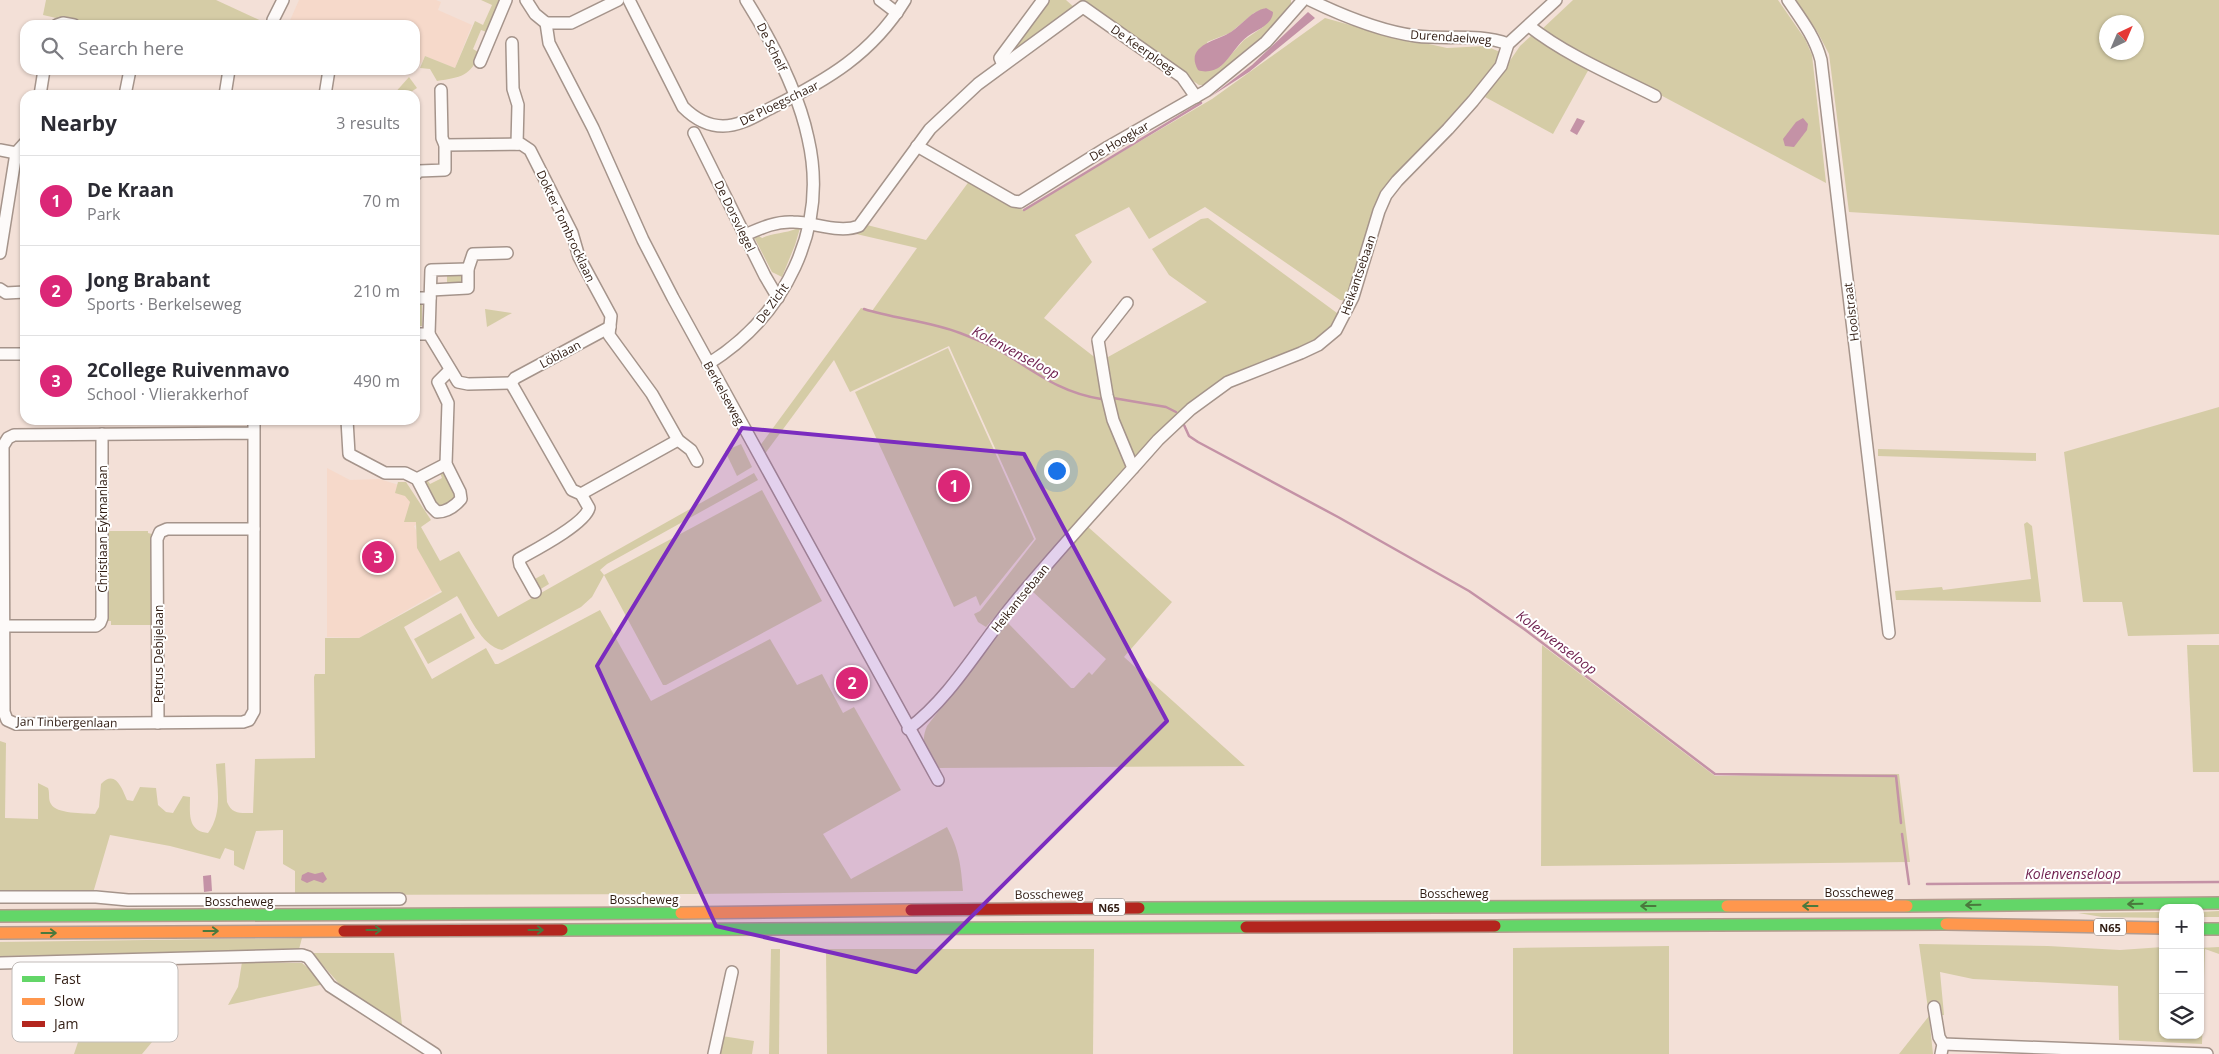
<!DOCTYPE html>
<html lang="en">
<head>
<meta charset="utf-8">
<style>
	:root { --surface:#fff; --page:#f7f7f7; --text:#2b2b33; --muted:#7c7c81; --line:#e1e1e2; --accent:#db2777 }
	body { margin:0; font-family:"Open Sans",sans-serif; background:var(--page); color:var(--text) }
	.controls { position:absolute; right:15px; bottom:15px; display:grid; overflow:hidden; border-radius:10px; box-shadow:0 1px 4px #0004 }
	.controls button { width:45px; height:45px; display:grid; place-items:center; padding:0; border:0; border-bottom:1px solid var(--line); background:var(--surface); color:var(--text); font:25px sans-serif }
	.compass { position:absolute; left:2099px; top:15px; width:45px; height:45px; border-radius:50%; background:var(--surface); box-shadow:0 1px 4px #0004; rotate:44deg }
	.you { position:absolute; left:1056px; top:470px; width:18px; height:18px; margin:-12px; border:4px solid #fff; border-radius:50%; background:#1a73e8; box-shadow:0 0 0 8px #1a73e833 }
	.badge { display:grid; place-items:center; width:32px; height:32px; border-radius:50%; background:var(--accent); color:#fff; font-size:16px; font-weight:700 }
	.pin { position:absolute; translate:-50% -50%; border:2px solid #fff; box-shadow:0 1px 5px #0006 }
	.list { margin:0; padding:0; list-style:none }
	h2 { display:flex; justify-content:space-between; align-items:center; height:65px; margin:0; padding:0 20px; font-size:21px }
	h2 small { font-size:16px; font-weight:400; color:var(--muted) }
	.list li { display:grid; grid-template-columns:32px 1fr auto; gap:15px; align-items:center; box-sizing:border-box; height:90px; padding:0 20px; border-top:1px solid var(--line) }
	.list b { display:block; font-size:19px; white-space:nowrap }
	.list p { margin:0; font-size:16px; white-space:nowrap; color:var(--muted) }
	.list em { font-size:16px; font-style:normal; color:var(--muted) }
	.icon { flex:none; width:28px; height:28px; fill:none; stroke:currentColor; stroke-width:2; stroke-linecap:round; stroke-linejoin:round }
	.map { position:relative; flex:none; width:2219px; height:1054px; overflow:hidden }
	.search { position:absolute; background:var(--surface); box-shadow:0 1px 4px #0004; left:20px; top:20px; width:400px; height:55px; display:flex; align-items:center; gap:12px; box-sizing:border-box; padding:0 18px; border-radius:15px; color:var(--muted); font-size:19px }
	.panel { position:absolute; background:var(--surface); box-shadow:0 1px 4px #0004; left:20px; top:90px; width:400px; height:335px; border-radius:15px }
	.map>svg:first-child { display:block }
	.built { fill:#f6d9ca }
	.green { fill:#d5cca6; fill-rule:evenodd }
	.water { fill:#c492a6 }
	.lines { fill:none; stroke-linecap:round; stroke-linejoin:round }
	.stream { stroke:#c492a6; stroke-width:2.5 }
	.street-casing { stroke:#a5948b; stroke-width:14 }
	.fast-casing { stroke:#b39b8e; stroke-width:14 }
	.slow-casing { stroke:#b39b8e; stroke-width:14 }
	.jam-casing { stroke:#b39b8e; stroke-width:14 }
	.street { stroke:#fdfaf9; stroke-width:11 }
	.fast { stroke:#63d668; stroke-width:11 }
	.slow { stroke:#ff974d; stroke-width:11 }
	.jam { stroke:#b3261e; stroke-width:11 }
	.oneway { stroke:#4a793d }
	.marked { fill:#7b2cbf; fill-opacity:0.2; stroke:#7b2cbf; stroke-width:4; stroke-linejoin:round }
	.labels { text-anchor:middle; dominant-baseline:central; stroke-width:4; stroke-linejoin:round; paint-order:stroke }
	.shield { fill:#fff; stroke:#6e6059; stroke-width:1 }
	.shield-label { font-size:11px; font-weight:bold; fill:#301c12 }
	.street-label { font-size:12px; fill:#301c12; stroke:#fff }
	.water-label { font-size:14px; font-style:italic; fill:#6e1f4e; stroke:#fff }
	.key { fill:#fff; stroke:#c1bbb8; stroke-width:1 }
	.key-label { font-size:14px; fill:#301c12 }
</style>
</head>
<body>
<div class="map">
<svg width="2219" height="1054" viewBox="0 0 2219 1054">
	<rect width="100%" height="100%" fill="#f3e0d7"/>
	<!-- built -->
	<g class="built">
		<path d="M299,0h137l5,2 -3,8 34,15 -17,43 -30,-12 -4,8 -6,-3v-36h-127z"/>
		<path d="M327,468l23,12 29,-1 27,8 19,33 -11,6 31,62 -86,50 -32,-1z"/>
	</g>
	<!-- green -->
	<g class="green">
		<path d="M46,0h170l52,24 -181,1 -44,-10z"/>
		<path d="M481,0h22l-14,33 -8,-3 -8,19 7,4c-10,24 -19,24 -43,28l-7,-12 -10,-1 5,-12 30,12 20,-47 8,4 9,-20z"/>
		<path d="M1047,0h19l9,8 -67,48z"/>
		<path d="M1079,0h212v9l-41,43 -42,33h-9zM1266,8l-3,19 -19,13 -24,27 -13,-25 23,-9 24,-20z"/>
		<path d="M1573,0h205l27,39 7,16 14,128 -286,-152z"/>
		<path d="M1796,0h423v235l-370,-23 -20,-158 -11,-21zM2136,22v30h-30v-30z"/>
		<path d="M1325,18l54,15 68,15 39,-2 14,6 -4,13 -50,61 -48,47 -51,128 -7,-1 -135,-93 -56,32 -20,-32 -54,28 17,27 -48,56 53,41 13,25 -2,-27 99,-55 -38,-27 -17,-26 49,-30 7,-1 129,95 2,4 -5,8 -17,16 -64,27 -118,90 -63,69 -86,100 -8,-5 -4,-8 6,-3 56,-72 -87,-193 -99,46 -16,-32 -70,95 -5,-8 102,-139 11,3 45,-63 -65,-15 15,-8 59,15 44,-60 53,30 189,-111z"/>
		<path d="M1532,35l58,32 -37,67 -68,-37 35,-51z"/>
		<path d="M409,77l8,11 -11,7h-13z"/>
		<path d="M795,225h6l-6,20 -13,32 -10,-5 -19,-37 3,-1 6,4c11,-5 24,-5 34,-9z"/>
		<path d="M464,271l-1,14h-16v-13z"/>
		<rect x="415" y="305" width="7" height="21"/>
		<path d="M485,309l27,4 -25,14z"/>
		<path d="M948,348l86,191 -54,67 -4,-10 -22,11 -99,-215z"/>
		<path d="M2219,407v227l-91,2 -6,-34h-39l-19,-150z"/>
		<path d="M741,444l11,23 -15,9 -12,-25z"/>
		<path d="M1878,449l158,4v8l-158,-5z"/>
		<path d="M439,471l6,2 12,19 -1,8 -18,8 -14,-26 2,-4 4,6 12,-6z"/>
		<path d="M754,473l4,7 -151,84 -7,6 4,5 158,-85 60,111 -156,84h-3l-59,-110 -12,22 -11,10 -79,43c-21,-4 -34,-37 -45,-54l-53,31 28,52 54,-31 9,16h3l102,-54 51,91 119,-62 27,46 25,-11 21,39 11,-6 47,83 -78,44 28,45 96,-52c12,23 14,38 16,64l-269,3 -399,1v-24l-12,-7v-34l-27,1 -12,39 -10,-5v-14l-9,-3 -5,11 -50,-13 -60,-11 -17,58 -93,1v-153l6,2 -1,75 33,1v-36l10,5c2,5 0,12 3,16 5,10 33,9 44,10l4,-7 2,-23c14,-15 21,4 26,16l6,1 7,-14 16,1 2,17 8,7 7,1 10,-17 7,1c0,16 -3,34 18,36 15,-20 9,-46 8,-69l9,-1 2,39c5,13 15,11 26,11l2,-54 60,-1 -1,-81 1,-3h10v-36h34l83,-46 -25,-44 -1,-26h-12l6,-20 -5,-6 -10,-3 3,-11h8l25,38 -10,7 19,34 19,-10 39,66z"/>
		<path d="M2027,522l5,4 9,76 -145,-2 -1,-9 47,-4 1,3 88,-11 -7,-55z"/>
		<path d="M1087,526l85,76 -48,55 121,109 -308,2c-9,-17 -18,-23 -10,-42l80,-104 64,66h3l15,-16 3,3 14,-16 -74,-68z"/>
		<path d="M107,531h41v2l4,1v91h-41v-4h-4z"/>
		<path d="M544,574l5,10 -10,6 -6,-10z"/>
		<path d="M461,613l14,25 -47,26 -14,-25z"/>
		<path d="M1542,645l173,131 184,-2 11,88 -369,4z"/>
		<path d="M2187,645h32v127h-26z"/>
		<path d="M2219,911v6h-19v-5z"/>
		<path d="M2163,912v6l-61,-1 -24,-4z"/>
		<path d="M302,938l-4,15 -298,3v-14z"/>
		<path d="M1919,944l129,2 72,4 43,-3v88h37v-87l19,-1v7l-14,-5 -3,95 -83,-4 -1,-54 -145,-7 -33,-7 4,43 -15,1 4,38h-34l30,-38z"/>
		<path d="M1669,946v108h-156v-106z"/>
		<path d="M771,949h9l-1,105h-10z"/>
		<path d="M826,949h268l-1,105h-266z"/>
		<path d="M312,953h82l8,72 -60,-38z"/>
		<path d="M242,962l60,1 19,16 -1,6 -92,20 10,-18z"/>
		<path d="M172,963l-3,38 -10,-1v16l8,8 -25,30h-68l30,-89z"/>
		<path d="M722,1036l32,5 -2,13h-34z"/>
	</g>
	<!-- water -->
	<g class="water">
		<path d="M1266,8l7,4c0,12 -16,18 -25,24 -11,8 -17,21 -27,30 -6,5 -16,7 -23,4 -14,-25 19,-29 33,-38 12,-8 20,-21 35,-24z"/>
		<path d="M1308,12l7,6 -66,54 -39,25 42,-32z"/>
		<path d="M1577,118l8,3 -8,14 -7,-4z"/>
		<path d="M1803,118l5,6 -1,6 -13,17 -9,-1 -2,-7 13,-17z"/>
		<path d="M308,872l7,2 8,-2 4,7 -4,4 -9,-3 -7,3 -6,-3 1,-5z"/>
		<path d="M211,875l1,16 -8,1 -1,-16z"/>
	</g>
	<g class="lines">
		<!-- stream -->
		<g class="stream">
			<path d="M1024,210l177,-107"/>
			<path d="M864,309c31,10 65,12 96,24 18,7 36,14 52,25 30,19 52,35 89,41"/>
			<path d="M1113,398l53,9 10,5"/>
			<path d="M1184,425l5,11 9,6 140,75 131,74 55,38 191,145 181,2 5,47"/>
			<path d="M1902,834l7,50"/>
			<path d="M1927,884l292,-2"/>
		</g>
		<!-- street casing -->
		<g class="street-casing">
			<g id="street">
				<path d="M526,0l9,14 11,9 3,20 44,85 50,112 30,58 265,482"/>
				<path d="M629,0l54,107c11,11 23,19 40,19 18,0 34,-11 50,-19 54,-27 99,-53 132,-107"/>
				<path d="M880,0l17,13"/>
				<path d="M1310,0c33,16 69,31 106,36 31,4 62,-3 92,8"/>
				<path d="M1788,0c13,19 27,37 33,60l68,573"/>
				<path d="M273,20l10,-20"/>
				<path d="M546,23h25l47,-23"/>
				<path d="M57,25l6,-2 11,2"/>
				<path d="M1529,26c37,29 84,49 126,70"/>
				<path d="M512,43l1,46 5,16 -1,39"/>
				<path d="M480,62l26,-62"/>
				<path d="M1003,65l-3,-7 43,-58"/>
				<path d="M40,95l4,-25"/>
				<path d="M125,95l5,-25"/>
				<path d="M225,95l4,-25"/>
				<path d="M325,95l4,-25"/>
				<path d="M694,133l71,143 13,22"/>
				<path d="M445,145l76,-1 9,6 42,83 7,24 32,59 -2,19 43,59 26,46 13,10 6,11"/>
				<path d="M917,146l96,55 7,1 88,-55 98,-56 60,-49 37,-42"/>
				<path d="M0,150l16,3"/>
				<path d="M415,175l4,-4 26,-1v-25l-3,-7 -1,-48"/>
				<path d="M745,235c16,-7 31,-14 48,-13 21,0 46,12 66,4l71,-97 48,-45 105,-77 99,70 14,20"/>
				<path d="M0,253l16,-100 9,-10"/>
				<path d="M0,289l6,4 19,-1"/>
				<path d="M431,290l37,-2v-19l5,-15 34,-1"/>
				<path d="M415,298h15"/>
				<path d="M1127,303l-29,37 9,55 6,25 20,48"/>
				<path d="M415,334h14l29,48 10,2 43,-1"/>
				<path d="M429,334l2,-64 37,-1"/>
				<path d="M0,354h25"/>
				<path d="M708,364c77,-48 121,-135 100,-226 -10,-47 -37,-98 -62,-138"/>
				<path d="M254,420v291l-5,9 -6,2 -227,2 -9,-4 -3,-8 -1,-266 5,-8 6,-3 240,-2"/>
				<path d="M347,420l2,34 36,19h20l12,6 14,27 6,6c10,0 18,-6 24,-13l-1,-7 -14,-28 2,-61 -10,-21 12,-12"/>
				<path d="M417,479l29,-15"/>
				<path d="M581,494l97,-54"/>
				<path d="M535,592l-15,-27 -1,-6c16,-9 66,-35 70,-51l-8,-14 -9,-4 -61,-107 4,-5 95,-51"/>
				<path d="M4,626h92l4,-3 2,-5v-184"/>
				<path d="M158,723l-1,-184 3,-7 7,-3h87"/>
				<path d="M908,729c40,-29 69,-79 100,-118 47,-59 100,-114 150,-171l33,-31 37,-27 73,-29 17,-8 18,-15 17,-33 26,-86 7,-16 11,-14 51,-52 25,-28 28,-35 7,-22 48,-44"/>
				<path d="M0,897h96l32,3 272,-1"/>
				<path d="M0,963l302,-8 6,2 22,29 105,68"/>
				<path d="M1934,1007l5,30 4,7 -2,10"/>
				<path d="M1943,1044l264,10"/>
				<path d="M714,1054l18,-82"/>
			</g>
		</g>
		<!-- fast casing -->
		<g class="fast-casing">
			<g id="fast">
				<path d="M1907,906l312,-3"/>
				<path d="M1139,908l588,-2"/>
				<path d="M0,916l681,-3"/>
				<path d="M1495,926l451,-2"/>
				<path d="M2200,929h19"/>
				<path d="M562,930l684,-3"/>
			</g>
		</g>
		<!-- slow casing -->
		<g class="slow-casing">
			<g id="slow">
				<path d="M1727,906h180"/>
				<path d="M681,913l230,-3"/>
				<path d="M1946,924l217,4"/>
				<path d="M0,933l344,-2"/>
			</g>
		</g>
		<!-- jam casing -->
		<g class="jam-casing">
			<g id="jam">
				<path d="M911,910l228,-2"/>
				<path d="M1246,927l249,-1"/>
				<path d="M344,931l218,-1"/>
			</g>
		</g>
		<!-- street -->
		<use href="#street" class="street"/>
		<!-- fast -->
		<use href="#fast" class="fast"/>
		<!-- slow -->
		<use href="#slow" class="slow"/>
		<!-- jam -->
		<use href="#jam" class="jam"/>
	</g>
	<!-- one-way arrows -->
	<defs><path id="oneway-shaft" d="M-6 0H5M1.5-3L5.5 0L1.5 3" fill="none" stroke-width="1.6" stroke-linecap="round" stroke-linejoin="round" transform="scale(1.25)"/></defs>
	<g class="oneway">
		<use href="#oneway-shaft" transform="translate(2135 904) rotate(179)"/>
		<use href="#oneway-shaft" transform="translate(1973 905) rotate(179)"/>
		<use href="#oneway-shaft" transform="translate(1648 906) rotate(180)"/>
		<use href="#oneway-shaft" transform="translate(1810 906) rotate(180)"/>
		<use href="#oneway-shaft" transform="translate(374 930)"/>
		<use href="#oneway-shaft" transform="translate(536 930)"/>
		<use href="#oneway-shaft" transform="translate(211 931)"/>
		<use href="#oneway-shaft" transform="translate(49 933)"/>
	</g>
	<!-- marked area -->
	<path class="marked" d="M742,428l282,26 143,267 -251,251 -200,-46 -119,-260z"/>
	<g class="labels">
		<!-- shield labels -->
		<g class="shield">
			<rect x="1093" y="898.5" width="32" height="17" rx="4"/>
			<rect x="2094" y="918.5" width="32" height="17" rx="4"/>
		</g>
		<g class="shield-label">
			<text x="1109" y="907">N65</text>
			<text x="2110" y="927">N65</text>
		</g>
		<!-- street labels -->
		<g class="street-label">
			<text transform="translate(1451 37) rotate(4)">Durendaelweg</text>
			<text transform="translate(772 47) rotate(64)">De Schelf</text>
			<text transform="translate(1143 49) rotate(35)">De Keerploeg</text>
			<text transform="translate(779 103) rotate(-26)">De Ploegschaar</text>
			<text transform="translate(1119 141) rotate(-30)">De Hoogkar</text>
			<text transform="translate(735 216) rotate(64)">De Dorsvlegel</text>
			<text transform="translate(566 226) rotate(65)">Dokter Tombrocklaan</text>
			<text transform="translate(1358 275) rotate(-71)">Heikantsebaan</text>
			<text transform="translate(772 303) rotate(-54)">De Zicht</text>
			<text transform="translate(1851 312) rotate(-97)">Hoolstraat</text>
			<text transform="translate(560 354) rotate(-28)">Löblaan</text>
			<text transform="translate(724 393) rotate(61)">Berkelseweg</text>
			<text transform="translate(102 529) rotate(-90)">Christiaan Eykmanlaan</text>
			<text transform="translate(1020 598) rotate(-51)">Heikantsebaan</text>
			<text transform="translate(158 654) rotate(-90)">Petrus Debijelaan</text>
			<text transform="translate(67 722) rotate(1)">Jan Tinbergenlaan</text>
			<text x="1859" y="892">Bosscheweg</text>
			<text x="1454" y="893">Bosscheweg</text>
			<text transform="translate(1049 894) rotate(-1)">Bosscheweg</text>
			<text x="644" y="899">Bosscheweg</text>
			<text x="239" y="901">Bosscheweg</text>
		</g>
		<!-- water labels -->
		<g class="water-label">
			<text transform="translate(1016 352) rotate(28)">Kolenvenseloop</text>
			<text transform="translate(1557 642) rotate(37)">Kolenvenseloop</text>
			<text x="2073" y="873">Kolenvenseloop</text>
		</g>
	</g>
	<!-- legend -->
	<rect x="12" y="962" width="166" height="80" rx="8" class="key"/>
	<rect x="22" y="976" width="23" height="6" fill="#63d668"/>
	<rect x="22" y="998" width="23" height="7" fill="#ff974d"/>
	<rect x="22" y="1021" width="23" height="6" fill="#b3261e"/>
	<g class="key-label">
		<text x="54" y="984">Fast</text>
		<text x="54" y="1006">Slow</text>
		<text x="54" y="1029">Jam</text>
	</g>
</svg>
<div class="controls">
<button>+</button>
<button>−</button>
<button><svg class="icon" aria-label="layers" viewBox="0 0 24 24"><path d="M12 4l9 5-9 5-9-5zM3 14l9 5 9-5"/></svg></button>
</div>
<svg class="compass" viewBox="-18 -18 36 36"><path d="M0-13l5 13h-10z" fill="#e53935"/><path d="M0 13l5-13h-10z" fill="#7c7c81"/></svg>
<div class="you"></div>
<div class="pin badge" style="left:954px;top:486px">1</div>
<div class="pin badge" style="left:852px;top:683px">2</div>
<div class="pin badge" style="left:378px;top:557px">3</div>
<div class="search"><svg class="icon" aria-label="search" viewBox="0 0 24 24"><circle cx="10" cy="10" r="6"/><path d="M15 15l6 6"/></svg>Search here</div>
<section class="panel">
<h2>Nearby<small>3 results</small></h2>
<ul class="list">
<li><span class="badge">1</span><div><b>De Kraan</b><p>Park</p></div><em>70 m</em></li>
<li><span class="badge">2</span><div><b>Jong Brabant</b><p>Sports · Berkelseweg</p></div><em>210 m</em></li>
<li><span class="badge">3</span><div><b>2College Ruivenmavo</b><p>School · Vlierakkerhof</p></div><em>490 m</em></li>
</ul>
</section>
</div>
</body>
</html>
